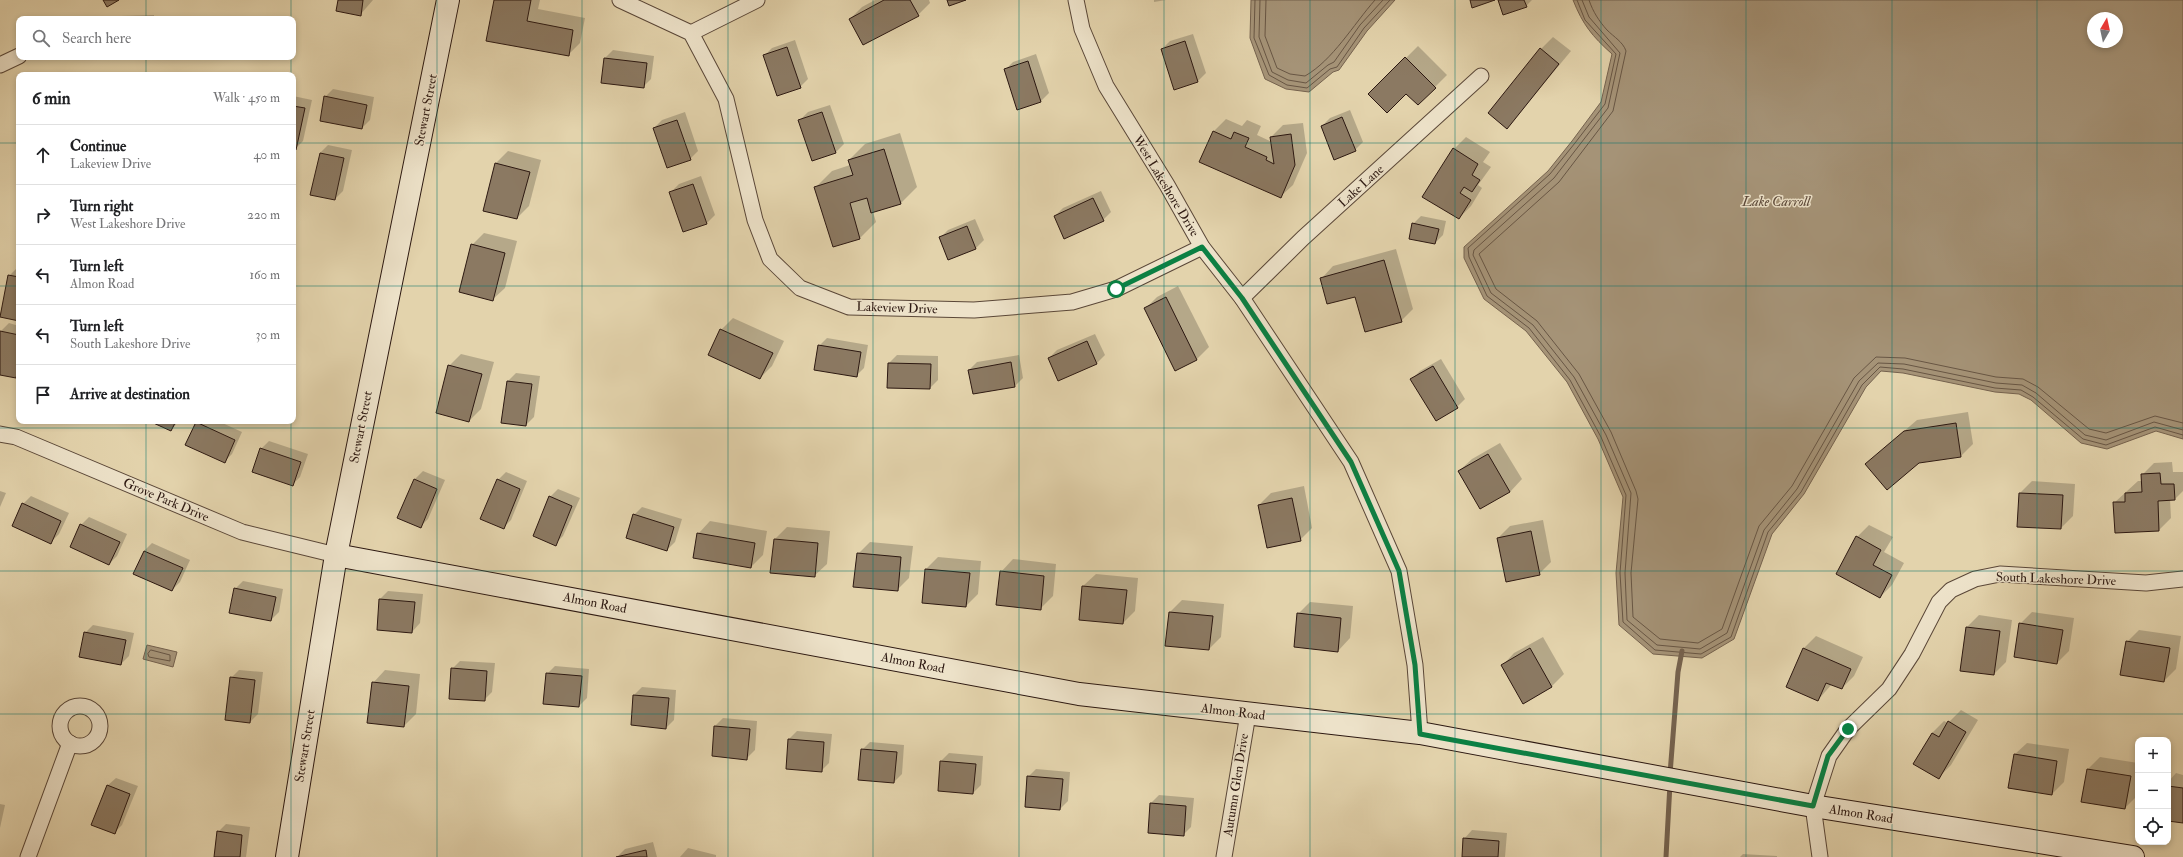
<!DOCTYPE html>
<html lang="en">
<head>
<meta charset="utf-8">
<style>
	:root { --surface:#fff; --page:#f6f6f6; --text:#202124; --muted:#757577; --line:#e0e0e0 }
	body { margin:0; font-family:"IM FELL Double Pica",serif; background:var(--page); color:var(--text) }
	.controls { position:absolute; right:12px; bottom:12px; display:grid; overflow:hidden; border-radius:8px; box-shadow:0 2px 6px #0003 }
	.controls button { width:36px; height:36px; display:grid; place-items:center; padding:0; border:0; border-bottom:1px solid var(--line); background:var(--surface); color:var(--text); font:20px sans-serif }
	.compass { position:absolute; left:2087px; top:12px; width:36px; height:36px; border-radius:50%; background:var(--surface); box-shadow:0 2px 6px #0003; rotate:9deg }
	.stop { position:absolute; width:12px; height:12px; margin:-9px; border:3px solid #0b8043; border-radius:50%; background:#fff }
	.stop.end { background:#0b8043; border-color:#fff; box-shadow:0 1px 4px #0008 }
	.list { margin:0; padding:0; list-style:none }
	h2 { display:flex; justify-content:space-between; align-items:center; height:52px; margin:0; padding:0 16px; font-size:17px }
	h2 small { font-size:13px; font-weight:400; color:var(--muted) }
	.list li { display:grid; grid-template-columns:26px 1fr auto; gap:12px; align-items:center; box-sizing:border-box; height:60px; padding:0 16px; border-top:1px solid var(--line) }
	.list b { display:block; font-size:15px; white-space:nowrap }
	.list p { margin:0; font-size:13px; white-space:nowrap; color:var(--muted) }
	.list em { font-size:13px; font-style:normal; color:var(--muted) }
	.icon { flex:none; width:22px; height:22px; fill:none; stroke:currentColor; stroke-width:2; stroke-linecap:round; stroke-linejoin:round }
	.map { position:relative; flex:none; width:2183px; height:857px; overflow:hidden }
	.search { position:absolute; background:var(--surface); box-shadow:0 2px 6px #0003; left:16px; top:16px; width:280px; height:44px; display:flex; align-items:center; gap:10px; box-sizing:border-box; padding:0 14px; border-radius:8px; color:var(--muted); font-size:15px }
	.panel { position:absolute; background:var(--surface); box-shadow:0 2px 6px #0003; left:16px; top:72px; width:280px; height:352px; border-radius:8px }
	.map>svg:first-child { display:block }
	.water { fill:#a59377; stroke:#75624e; fill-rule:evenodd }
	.shadow { fill:#0003 }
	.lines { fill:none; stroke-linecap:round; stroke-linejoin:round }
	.shore { stroke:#685644; stroke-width:1 }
	.stream { stroke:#75624e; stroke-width:5 }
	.building { fill:#8b7962; stroke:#2c1811 }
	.street-casing { stroke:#5a4738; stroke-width:17 }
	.secondary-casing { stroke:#2c1811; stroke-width:24 }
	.street { stroke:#ede2c9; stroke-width:15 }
	.secondary { stroke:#ede2c9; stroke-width:22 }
	.route { stroke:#0b8043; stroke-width:5 }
	.grid { fill:none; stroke:#0f766e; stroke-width:1; stroke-opacity:0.55 }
	.labels { text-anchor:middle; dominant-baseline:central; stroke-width:3; stroke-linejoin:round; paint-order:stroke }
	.street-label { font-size:13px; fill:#2c1811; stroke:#ede2c9 }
	.water-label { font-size:14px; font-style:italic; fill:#5c493a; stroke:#ede2c9 }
</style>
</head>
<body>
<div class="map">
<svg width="2183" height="857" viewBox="0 0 2183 857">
	<rect width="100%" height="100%" fill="#e3d3ac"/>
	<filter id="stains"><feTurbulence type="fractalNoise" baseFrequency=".005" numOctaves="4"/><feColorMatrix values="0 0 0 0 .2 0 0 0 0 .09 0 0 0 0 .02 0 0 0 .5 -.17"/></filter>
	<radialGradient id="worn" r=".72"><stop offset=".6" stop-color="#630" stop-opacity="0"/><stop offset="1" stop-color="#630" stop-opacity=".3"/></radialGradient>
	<!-- water -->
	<g class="water">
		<path d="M1251,0h144l-28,31 -28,39 -6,2 -24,20 -23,-3 -21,-10 -15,-41z"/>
		<path d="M1573,0h610v439l-27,-8 -49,18 -26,-6 -50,-43 -12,-6 -24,-2 -92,-19 -22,-2 -15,16 -62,107 -32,40 -38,105 -32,19 -49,-4 -34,-29 -3,-52 7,-76 -25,-58 -31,-57 -41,-51 -42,-32 -20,-41v-11l84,-76 24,-30 29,-39 11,-48c-20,-18 -29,-29 -39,-54zM2093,18h24v24h-24z"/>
		<path d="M147,645l30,7 -4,15 -30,-8z"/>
	</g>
	<!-- shadow -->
	<g class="shadow">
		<path d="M339,0h34l-13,15z"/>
		<path d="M495,0h45l-2,9 47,9 -5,25 -12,12z"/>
		<path d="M875,0h54l1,3 -12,12 -68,4 12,-12z"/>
		<path d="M1154,0h12l-12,2z"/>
		<path d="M1499,0h33l-6,6z"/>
		<path d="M154,15v4h-36l3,-3z"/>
		<path d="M1193,34l13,39 -8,8 -23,8 -13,-40 8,-8z"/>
		<path d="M1553,37l18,14 -64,77 34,-79z"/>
		<path d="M795,40l13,39 -8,8 -36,-31 8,-8z"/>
		<path d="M1418,46l29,29 -29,29 -12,-12 -36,2z"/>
		<path d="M613,50l41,6 -3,23 -8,8 -38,-29z"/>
		<path d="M1036,54l13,39 -8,8 -23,8 -13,-39 8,-8z"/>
		<path d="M333,89l41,8 -4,23 -8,8 -37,-31z"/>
		<path d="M293,96l19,4 -9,41 -8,8 -2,-1z"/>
		<path d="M830,105l14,39 -8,8 -23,7 -13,-39 8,-8z"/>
		<path d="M1350,110l13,32 -8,8 -33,-24 8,-8z"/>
		<path d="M685,112l13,39 -8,8 -36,-31 8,-8z"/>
		<path d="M1226,119l16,7 5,-6 14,6 -4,9 15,7 -1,-5 12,-12 20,-2 4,30 -14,32 -13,12 -80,-36 14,-30z"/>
		<path d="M900,133l17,54 -16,16 -28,9 3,10 -16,16 -27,8 -17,-59 16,-16 18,-6 -1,-5 16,-16z"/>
		<path d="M1466,137l24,15 -7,10 8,5 -13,18 4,3 -11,18 -12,12 -5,-69z"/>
		<path d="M328,145l24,5 -9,41 -8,8 -15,-46z"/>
		<path d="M508,151l33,9 -12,46 -12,12 -21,-55z"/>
		<path d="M701,176l14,39 -8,8 -36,-31 8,-8z"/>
		<path d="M1101,191l10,21 -8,8 -48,-4 8,-8z"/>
		<path d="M1421,216l25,5 -3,14 -8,8 -22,-19z"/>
		<path d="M975,219l9,21 -8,8 -28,11 -8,-21 8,-8z"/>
		<path d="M484,233l33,8 -12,47 -13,12 -20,-55z"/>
		<path d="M1396,249l17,60 -12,12 -80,-42 12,-13z"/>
		<path d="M17,268h2v52l-19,-4 9,-40z"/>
		<path d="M1178,286l31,61 -12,12 -21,10 -31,-60 12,-12z"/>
		<path d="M733,318l51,23 -12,25 -12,12 -39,-48z"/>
		<path d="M9,323l10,3v47l-4,4 -15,-3v-38l1,-5z"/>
		<path d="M1095,334l10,21 -8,8 -38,17 -10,-22 8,-8z"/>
		<path d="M827,338l41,7 -4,23 -8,8 -37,-30z"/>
		<path d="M461,354l33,8 -13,47 -12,12 -20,-55z"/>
		<path d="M897,355l41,1v24l-8,8 -41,-25z"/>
		<path d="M1019,355l4,23 -8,8 -46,-16 8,-8z"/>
		<path d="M1441,359l24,40 -8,8 -45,-28 8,-8z"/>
		<path d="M516,373l24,3 -6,41 -8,8 -24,-3 6,-41z"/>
		<path d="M1968,412l5,32 -12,12 -95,8 51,-44z"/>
		<path d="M151,421h28l-8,9z"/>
		<path d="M199,421h19l24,11 -10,22 -8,8 -28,-39z"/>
		<path d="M269,441l39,13 -8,23 -8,8 -31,-36z"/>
		<path d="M1500,443l22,36 -12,13 -51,-21 13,-12z"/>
		<path d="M2172,462l1,10h10v19l-8,8h-5l1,19 -12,12 -45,-27 24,-22h4v-6l12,-12z"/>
		<path d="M423,471l22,9 -17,39 -8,8 -21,-9 16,-39z"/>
		<path d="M506,472l21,9 -16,39 -8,8 -5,-48z"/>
		<path d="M2032,481l43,3 -2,32 -12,12 -43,-2 2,-33z"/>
		<path d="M1304,486l8,42 -12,12 -41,-35 12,-12z"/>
		<path d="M558,489l22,9 -17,38 -8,8 -5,-47z"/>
		<path d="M0,491l6,2 -6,14z"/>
		<path d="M31,496l38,17 -10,21 -8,8 -28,-38z"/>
		<path d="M642,507l40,12 -7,23 -8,8 -33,-35z"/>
		<path d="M89,517l38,17 -10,22 -8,8 -28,-39z"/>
		<path d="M1543,520l8,42 -12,12 -41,-36 12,-12z"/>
		<path d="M710,521l57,10 -4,24 -12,12 -53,-33z"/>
		<path d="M1869,525l24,12 -9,15 20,11 -12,22 -12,12 -23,-60z"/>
		<path d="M787,527l43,4 -3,33 -13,12 -39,-37z"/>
		<path d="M870,542l43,4 -4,32 -12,12 -39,-36z"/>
		<path d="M152,543l38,17 -10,22 -8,8 -38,-17 10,-22z"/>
		<path d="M938,557l43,4 -3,33 -12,12 -43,-4 3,-33z"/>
		<path d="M1013,559l43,5 -3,32 -13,13 -39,-37z"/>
		<path d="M1096,574l42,4 -3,33 -12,12 -43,-4 3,-33z"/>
		<path d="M243,581l40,8 -4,23 -8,8 -36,-31z"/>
		<path d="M388,591l35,3 -3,29 -8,9 -32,-33z"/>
		<path d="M1182,600l42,4 -3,33 -12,12 -43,-4 4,-33z"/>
		<path d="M1310,602l43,4 -3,32 -12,13 -40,-37z"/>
		<path d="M2032,612l42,6 -5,33 -12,12 -37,-39z"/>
		<path d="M1979,615l33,5 -6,42 -12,12 -27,-47z"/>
		<path d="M93,625l41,8 -5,23 -8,8 -36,-31z"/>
		<path d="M2139,630l42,6 -5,33 -12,12 -37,-39z"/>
		<path d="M1816,636l47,21 -9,19 -12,12 -10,-4 -14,16 -15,-51z"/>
		<path d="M1543,637l21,37 -12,12 -29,16 -21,-36 12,-13z"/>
		<path d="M460,661l35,2 -3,29 -8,8 -32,-31z"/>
		<path d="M555,666l34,3 -2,29 -8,8 -32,-32z"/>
		<path d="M239,670l24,2 -5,42 -8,8 -19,-44z"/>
		<path d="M385,670l35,4 -4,40 -12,12 -31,-43z"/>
		<path d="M642,687l34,3 -2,30 -8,8 -32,-33z"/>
		<path d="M1961,710l17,10 -27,45 -12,12 -24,-14 17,-30 12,-12 4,2z"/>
		<path d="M723,718l34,3 -2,29 -8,8 -32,-32z"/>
		<path d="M797,731l35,3 -3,29 -8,8 -34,-3 2,-29z"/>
		<path d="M870,742l34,3 -2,29 -8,8 -32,-32z"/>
		<path d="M2027,743l42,6 -5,33 -12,12 -38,-39z"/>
		<path d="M949,753l34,3 -2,29 -8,8 -32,-32z"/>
		<path d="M2100,757l38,6 -1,33 -12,12 -37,-39z"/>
		<path d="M1036,769l34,3 -2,29 -8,8 -32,-32z"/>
		<path d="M2176,773l7,2v47l-15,-3v-37z"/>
		<path d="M116,778l22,8 -16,39 -8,8 -7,-47z"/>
		<path d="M1159,795l35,3 -3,29 -8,8 -32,-32z"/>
		<path d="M0,804l5,1 -5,23z"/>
		<path d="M226,824l24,3 -4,30h-31l3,-25z"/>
		<path d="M1472,830l35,3 -2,24h-42l1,-18z"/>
		<path d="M653,842l4,15h-40l8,-8z"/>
		<path d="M688,848l28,7v2h-36z"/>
		<path d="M1743,854l34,2v1h-37z"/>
	</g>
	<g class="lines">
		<!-- shore -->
		<g class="shore">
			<path d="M1255,0l-1,38 15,37 18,10 20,3 23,-19 7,-2 27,-39 26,-28"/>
			<path d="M1260,0l-1,37 13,35 16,8 18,3 22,-18 6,-3 26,-37 23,-25"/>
			<path d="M1266,0l-1,36 12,32 13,6 15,2c28,-16 48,-51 70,-76"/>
			<path d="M1577,0l8,20 31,34 -11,50 -30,39 -25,31 -82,74 1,9 18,39 42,32 41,52 31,57 25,58 -6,78 3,49 32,28 46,4 30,-17 37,-105 33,-40 61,-107 18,-18 23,2 92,19 26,2 12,7 50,42 23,6 49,-18 28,8"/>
			<path d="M1582,0l7,17 31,36 -12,55 -54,70 -80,72 -1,5 18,38 42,32 41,52 32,58 25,58 -6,80 2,47 30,25 43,4 27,-16 37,-103 33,-41 62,-108 19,-18 26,1 92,19 26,2 14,8 49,42 21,5 48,-18 29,8"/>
			<path d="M1589,0c4,12 10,21 18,30 7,7 16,12 19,21l-13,60 -54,71 -80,72 17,35 41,32 42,53 32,58 25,59 2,8 -7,74 2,44 27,22 38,4 24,-14 37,-103 33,-40 62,-108 22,-21 29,1 91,19 27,2 15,8 51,42 17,4 49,-17 28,7"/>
			<path d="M151,650l19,5v6l-21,-4 -1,-3z"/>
		</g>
		<!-- stream -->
		<g class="stream">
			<path d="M1670,774l8,-102 4,-21"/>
			<path d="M1666,857l4,-73"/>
		</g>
	</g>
	<!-- building -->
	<g class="building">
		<path d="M103,0h16l-12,7z"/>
		<path d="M338,0h25l-2,16 -25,-5z"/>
		<path d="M494,0h37l-4,21 46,9 -4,26 -83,-15z"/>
		<path d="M884,0h26l9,16 -56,29 -14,-26z"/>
		<path d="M947,0h19l-17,6z"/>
		<path d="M1470,0h25l-23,8z"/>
		<path d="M1498,0h26l3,7 -24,8z"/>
		<path d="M1185,41l13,41 -24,8 -13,-41z"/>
		<path d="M787,47l14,41 -24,8 -14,-41z"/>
		<path d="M1540,48l19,16 -52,65 -19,-16z"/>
		<path d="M1405,57l31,31 -18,17 -12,-11 -19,19 -19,-19z"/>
		<path d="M604,58l43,5 -3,25 -43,-5z"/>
		<path d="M1028,61l13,41 -24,8 -13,-41z"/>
		<path d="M324,96l43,9 -5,24 -42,-8z"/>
		<path d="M293,106l12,2 -9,42 -3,-1z"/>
		<path d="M822,112l14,41 -24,8 -14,-41z"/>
		<path d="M1342,117l14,34 -22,9 -13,-34z"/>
		<path d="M677,120l14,40 -24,8 -14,-40z"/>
		<path d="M1213,131l18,8 3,-7 15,6 -4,9 22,10 -1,3 8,4 -4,-27 21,-3 4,31 -14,33 -82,-36z"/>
		<path d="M1453,148l25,16 -6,11 8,5 -8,12 -8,-5 -4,6 11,7 -12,19 -37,-22z"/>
		<path d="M884,149l17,55 -30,9 -4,-15 -17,5 10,36 -27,8 -19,-60 39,-12 -5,-15z"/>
		<path d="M320,153l24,5 -9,42 -25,-5z"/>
		<path d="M495,163l35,9 -13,47 -34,-8z"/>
		<path d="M693,184l14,40 -24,8 -14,-40z"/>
		<path d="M1093,198l11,23 -40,18 -10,-23z"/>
		<path d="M1412,223l27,6 -4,15 -26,-5z"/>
		<path d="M967,226l9,23 -28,11 -9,-23z"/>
		<path d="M471,244l34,9 -12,48 -34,-9z"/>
		<path d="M1384,260l18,62 -37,10 -10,-35 -28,7 -7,-26z"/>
		<path d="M8,275l11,2v44l-19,-4z"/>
		<path d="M1166,297l31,63 -22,11 -31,-63z"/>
		<path d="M720,329l53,24 -13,26 -52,-24z"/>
		<path d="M0,331l19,4v28l-3,15 -16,-3z"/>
		<path d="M1087,341l10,23 -39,17 -10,-23z"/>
		<path d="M818,345l43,7 -4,25 -43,-7z"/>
		<path d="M1011,362l4,25 -42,7 -5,-24z"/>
		<path d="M888,363l43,1 -1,25 -43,-1z"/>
		<path d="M448,365l34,9 -13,48 -33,-9z"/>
		<path d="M1433,366l25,42 -22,13 -26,-42z"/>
		<path d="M507,381l25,3 -6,42 -25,-3z"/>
		<path d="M149,421h27l-5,10z"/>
		<path d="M196,422l39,18 -10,23 -40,-18z"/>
		<path d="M1956,423l5,34 -42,6 -32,27 -22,-26 39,-33z"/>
		<path d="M260,448l41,14 -8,24 -41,-14z"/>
		<path d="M1488,454l22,38 -30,17 -22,-38z"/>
		<path d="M2160,473l1,11h13l1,16 -17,1 1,30 -44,2 -2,-31h12v-9l17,-1 -1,-18z"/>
		<path d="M414,479l23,10 -16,39 -24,-10z"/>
		<path d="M497,479l23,10 -16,40 -24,-10z"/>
		<path d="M2019,493l44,2 -2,34 -44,-2z"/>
		<path d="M549,496l23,10 -16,40 -23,-10z"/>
		<path d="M1292,498l9,43 -34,7 -9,-43z"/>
		<path d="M22,503l39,18 -10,23 -39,-18z"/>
		<path d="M633,514l41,13 -7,24 -41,-13z"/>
		<path d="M80,524l40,18 -11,23 -39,-18z"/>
		<path d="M1531,531l9,44 -34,7 -9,-44z"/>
		<path d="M697,533l58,10 -4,25 -58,-10z"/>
		<path d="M1856,536l25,14 -8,15 19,10 -12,23 -44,-24z"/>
		<path d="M774,539l44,4 -3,34 -45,-4z"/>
		<path d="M144,551l39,17 -11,23 -39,-17z"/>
		<path d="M857,553l44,4 -3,34 -45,-4z"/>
		<path d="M925,569l45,4 -4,34 -44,-4z"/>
		<path d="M1000,571l44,5 -3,34 -45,-5z"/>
		<path d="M1082,586l45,4 -4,34 -44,-4z"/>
		<path d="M234,588l42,9 -5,24 -42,-8z"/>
		<path d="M379,599l36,3 -3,31 -35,-3z"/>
		<path d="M1169,612l44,4 -4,34 -44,-4z"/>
		<path d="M1297,613l44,5 -3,34 -44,-5z"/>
		<path d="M2019,623l44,7 -6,34 -43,-7z"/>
		<path d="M1966,627l34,4 -6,44 -34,-4z"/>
		<path d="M84,632l42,8 -5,25 -42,-8z"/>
		<path d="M2126,641l44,7 -6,34 -44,-7z"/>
		<path d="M1530,648l22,39 -29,17 -22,-39z"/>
		<path d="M1803,648l48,21 -9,20 -16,-6 -8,18 -32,-14z"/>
		<path d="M451,668l36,3 -2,30 -36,-2z"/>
		<path d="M546,673l36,3 -3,31 -36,-3z"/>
		<path d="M230,677l25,3 -5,43 -25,-3z"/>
		<path d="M372,682l37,4 -5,41 -37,-4z"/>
		<path d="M633,695l36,3 -3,31 -35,-4z"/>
		<path d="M1948,721l18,11 -27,47 -26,-15 19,-31 7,4z"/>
		<path d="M714,726l36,3 -3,31 -35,-4z"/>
		<path d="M788,739l36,3 -2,30 -36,-3z"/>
		<path d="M861,749l36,3 -3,31 -36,-3z"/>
		<path d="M2014,754l43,7 -5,34 -44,-7z"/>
		<path d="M940,761l36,3 -3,30 -35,-3z"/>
		<path d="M2087,769l44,7 -6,33 -44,-7z"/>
		<path d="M1027,776l36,3 -3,31 -35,-3z"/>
		<path d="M107,785l23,9 -15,40 -24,-9z"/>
		<path d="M2168,786l15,2v35l-15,-2z"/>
		<path d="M1150,803l36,3 -2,30 -36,-3z"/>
		<path d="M217,831l25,4 -2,22h-26z"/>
		<path d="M1463,838l36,3 -1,16h-36z"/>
		<path d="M646,850l1,7h-31z"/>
	</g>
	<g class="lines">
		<!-- street casing -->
		<g class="street-casing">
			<g id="street">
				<path d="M620,0l71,33 35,66 29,121 15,39 30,29 49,19 125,3 98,-8 44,-13 86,-42"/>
				<path d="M1076,0l6,29 24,57 61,99 35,62 40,51 109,164 48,109 16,94 5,68"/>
				<path d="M691,33l66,-33"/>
				<path d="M0,65l19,-9"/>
				<path d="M1242,298l61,-60 178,-162"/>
				<path d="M0,434l16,3 226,95 94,23"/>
				<circle cx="80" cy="726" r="20"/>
				<path d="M28,857l42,-114"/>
				<path d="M1224,857l24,-143"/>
				<path d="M1820,857l-7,-51 16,-50 19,-27 41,-40 23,-35 27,-52 12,-12 24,-11 25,-5 146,9 37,-4"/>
			</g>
		</g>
		<!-- secondary casing -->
		<g class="secondary-casing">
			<g id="secondary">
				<path d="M336,555l743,139 341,39 393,73 320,51"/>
				<path d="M287,857l49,-302 112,-555"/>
			</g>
		</g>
		<!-- street -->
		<use href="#street" class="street"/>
		<!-- secondary -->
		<use href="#secondary" class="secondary"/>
	</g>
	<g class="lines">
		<!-- route -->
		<path class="route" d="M1116,289l86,-42 40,51 109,164 48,109 16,94 5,69 393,72 15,-50 20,-27"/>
	</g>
	<!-- grid -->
	<path class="grid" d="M146,0v19M291,0v19M437,0v857M582,0v857M728,0v857M873,0v857M1019,0v857M1164,0v857M1310,0v857M1455,0v857M1601,0v857M1746,0v857M1892,0v857M2037,0v857M146,57v18M291,57v18M0,143h19M293,143h1890M0,286h19M293,286h1890M146,421v436M291,421v436M0,428h2183M0,571h2183M0,714h2183"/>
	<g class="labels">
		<!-- street labels -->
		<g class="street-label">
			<text transform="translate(426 110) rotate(-79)">Stewart Street</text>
			<text transform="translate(1166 186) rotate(59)">West Lakeshore Drive</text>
			<text transform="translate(1361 186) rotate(-42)">Lake Lane</text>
			<text transform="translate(897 308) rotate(2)">Lakeview Drive</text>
			<text transform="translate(361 427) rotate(-79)">Stewart Street</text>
			<text transform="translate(166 500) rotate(23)">Grove Park Drive</text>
			<text transform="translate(2056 579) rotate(2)">South Lakeshore Drive</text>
			<text transform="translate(595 603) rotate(11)">Almon Road</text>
			<text transform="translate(913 663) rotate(11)">Almon Road</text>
			<text transform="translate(1233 712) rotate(7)">Almon Road</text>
			<text transform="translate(305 746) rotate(-81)">Stewart Street</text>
			<text transform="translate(1236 785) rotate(-81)">Autumn Glen Drive</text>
			<text transform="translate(1861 814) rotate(9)">Almon Road</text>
		</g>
		<!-- water labels -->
		<g class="water-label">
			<text x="1776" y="201">Lake Carroll</text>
		</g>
	</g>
	<rect width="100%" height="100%" filter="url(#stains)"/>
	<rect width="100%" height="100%" fill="url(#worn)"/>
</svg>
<div class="controls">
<button>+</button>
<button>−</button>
<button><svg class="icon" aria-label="locate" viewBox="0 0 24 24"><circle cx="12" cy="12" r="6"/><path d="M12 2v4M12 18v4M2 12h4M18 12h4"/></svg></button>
</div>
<svg class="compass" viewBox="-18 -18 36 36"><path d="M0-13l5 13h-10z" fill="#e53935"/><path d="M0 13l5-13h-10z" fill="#757577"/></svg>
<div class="stop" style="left:1116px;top:289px"></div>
<div class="stop end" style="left:1848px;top:729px"></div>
<div class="search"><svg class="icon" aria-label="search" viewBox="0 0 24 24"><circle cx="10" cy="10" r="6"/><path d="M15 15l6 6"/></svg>Search here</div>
<section class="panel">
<h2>6 min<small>Walk · 450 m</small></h2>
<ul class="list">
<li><svg class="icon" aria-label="ahead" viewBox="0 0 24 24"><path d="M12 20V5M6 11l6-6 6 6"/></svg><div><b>Continue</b><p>Lakeview Drive</p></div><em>40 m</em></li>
<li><svg class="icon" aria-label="right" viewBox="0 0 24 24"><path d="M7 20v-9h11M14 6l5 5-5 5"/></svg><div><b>Turn right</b><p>West Lakeshore Drive</p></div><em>220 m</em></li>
<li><svg class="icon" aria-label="left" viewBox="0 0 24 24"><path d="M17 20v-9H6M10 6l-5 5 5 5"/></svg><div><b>Turn left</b><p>Almon Road</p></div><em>160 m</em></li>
<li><svg class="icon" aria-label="left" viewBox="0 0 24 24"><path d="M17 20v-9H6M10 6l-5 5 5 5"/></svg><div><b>Turn left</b><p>South Lakeshore Drive</p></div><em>30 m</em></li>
<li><svg class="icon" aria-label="arrive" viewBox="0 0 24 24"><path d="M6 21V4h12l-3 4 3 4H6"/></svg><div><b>Arrive at destination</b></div></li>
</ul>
</section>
</div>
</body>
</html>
